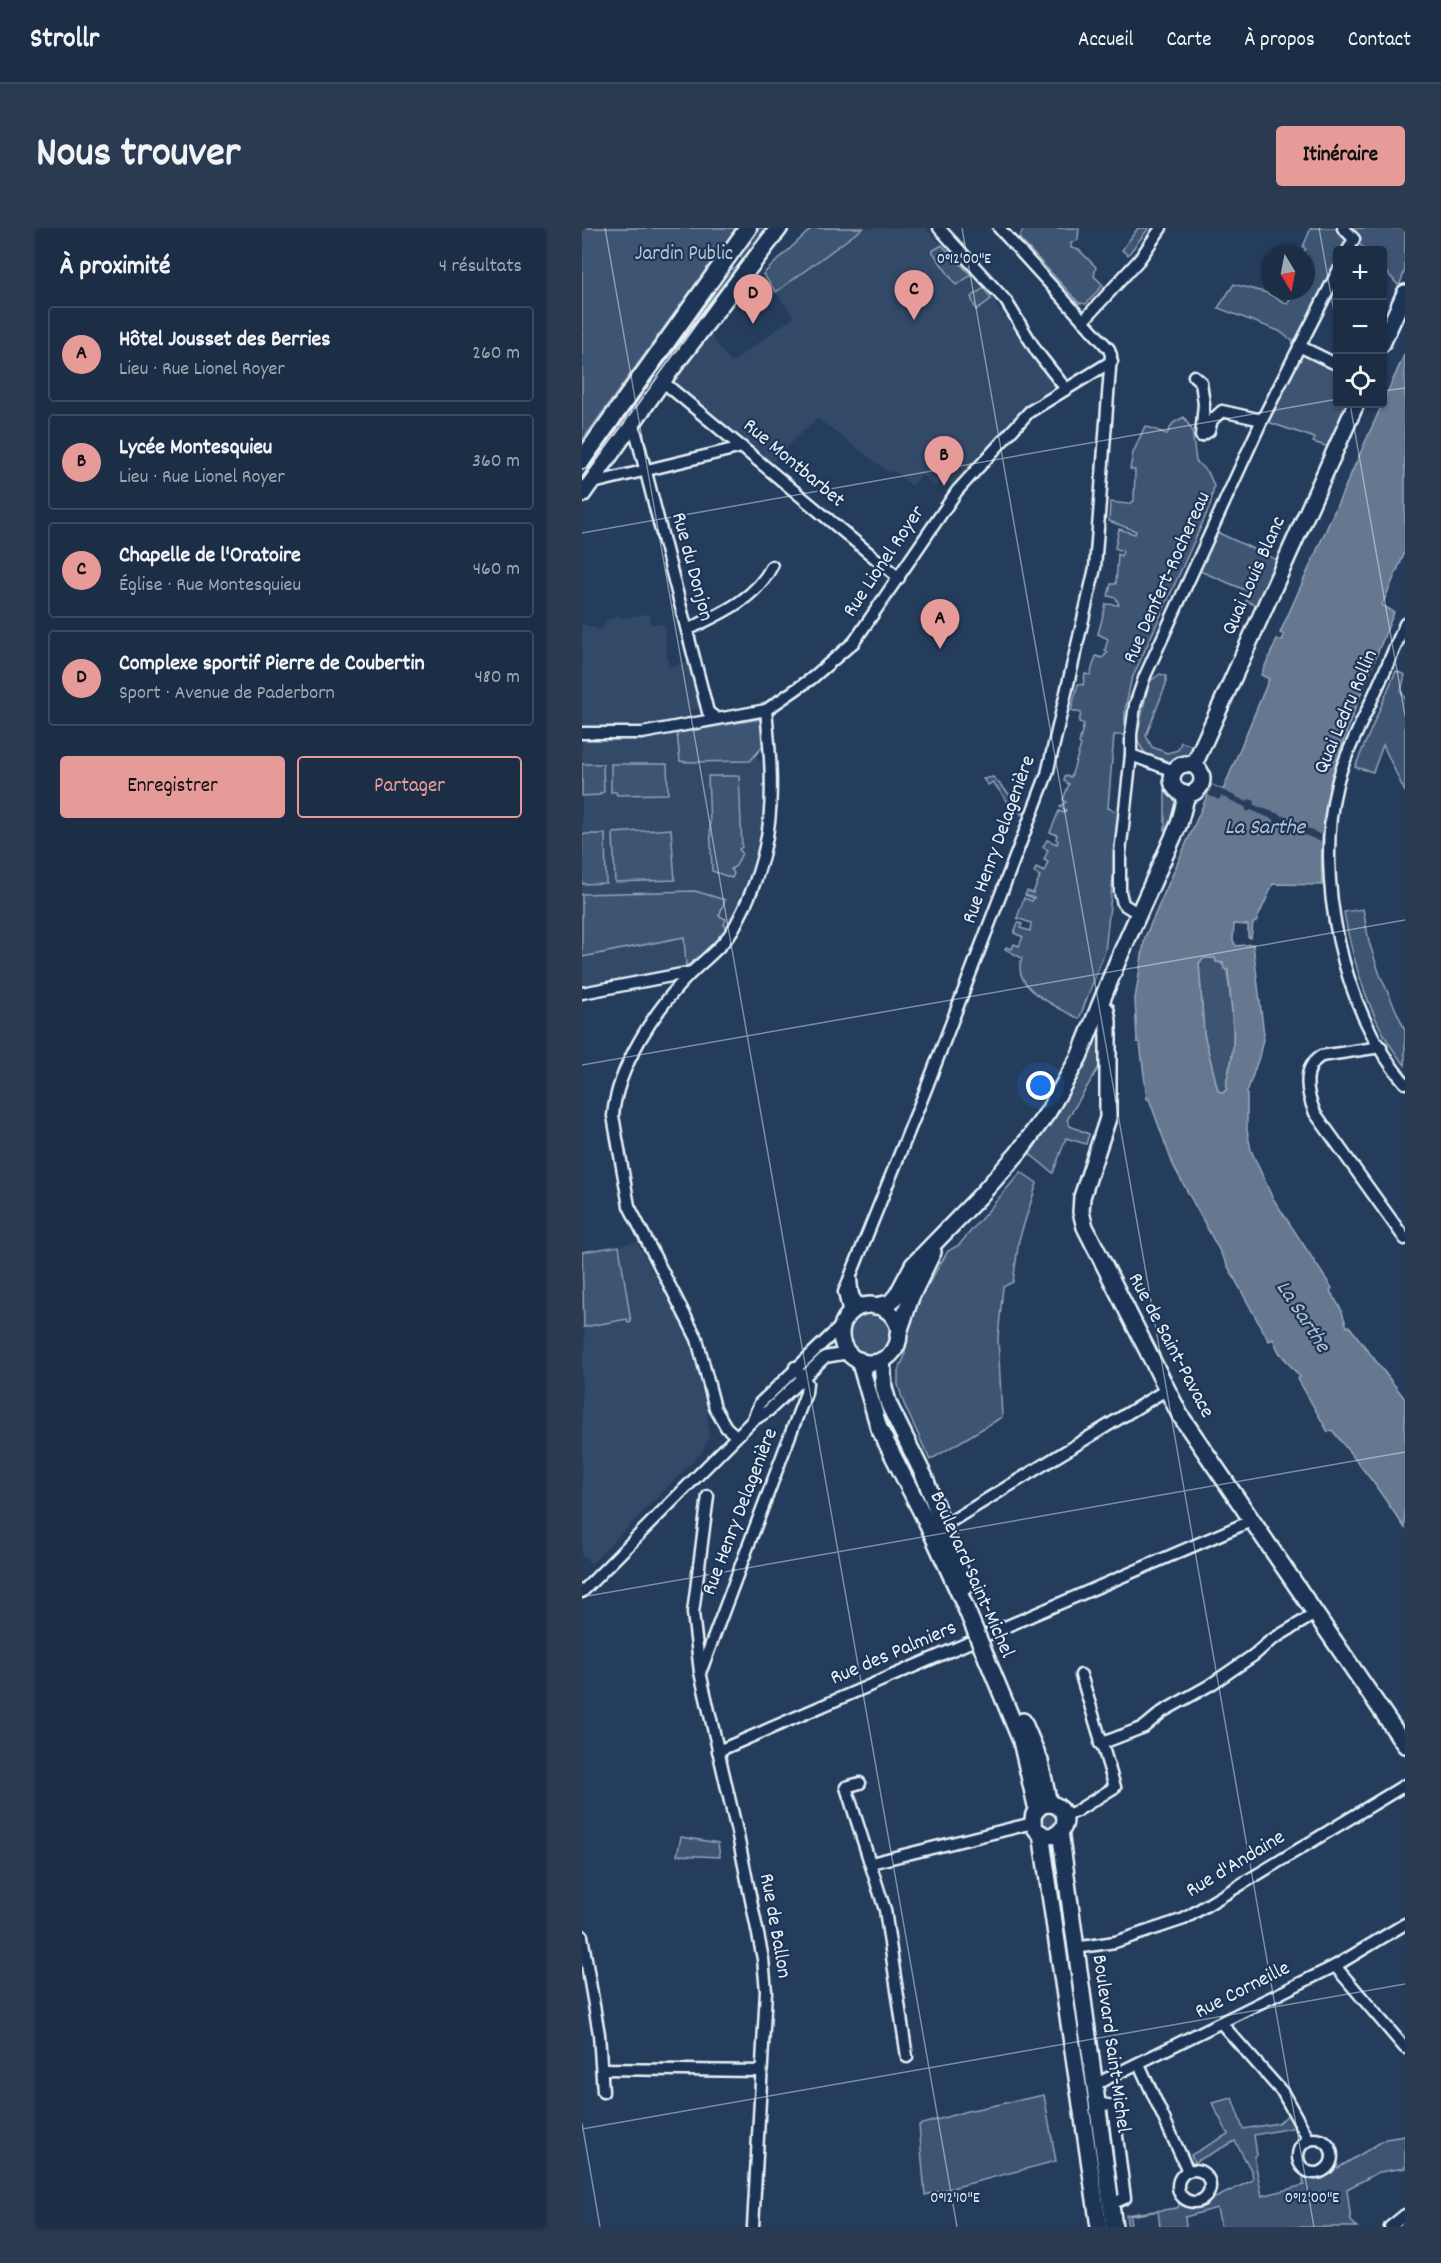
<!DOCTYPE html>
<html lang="fr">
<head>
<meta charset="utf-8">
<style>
	:root { --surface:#1c2e46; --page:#293a51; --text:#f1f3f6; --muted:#a0a8b3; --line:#3a4a5f; --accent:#e69b98 }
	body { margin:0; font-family:Dekko,sans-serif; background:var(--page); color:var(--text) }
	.controls { position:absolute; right:18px; top:18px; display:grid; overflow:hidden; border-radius:6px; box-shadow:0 2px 4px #0004 }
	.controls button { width:54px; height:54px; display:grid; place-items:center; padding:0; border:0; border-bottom:2px solid var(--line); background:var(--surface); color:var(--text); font:30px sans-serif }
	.compass { position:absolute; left:679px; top:18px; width:54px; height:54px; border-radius:50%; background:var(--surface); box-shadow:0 2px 4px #0004; rotate:170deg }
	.you { position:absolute; left:459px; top:858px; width:21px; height:21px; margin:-15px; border:4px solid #fff; border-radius:50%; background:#1a73e8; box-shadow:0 0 0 9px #1a73e833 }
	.badge { display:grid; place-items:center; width:39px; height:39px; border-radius:50%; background:var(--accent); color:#111; font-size:20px; font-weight:700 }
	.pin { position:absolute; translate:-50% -50px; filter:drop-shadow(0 2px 3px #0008) }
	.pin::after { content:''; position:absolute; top:32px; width:21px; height:18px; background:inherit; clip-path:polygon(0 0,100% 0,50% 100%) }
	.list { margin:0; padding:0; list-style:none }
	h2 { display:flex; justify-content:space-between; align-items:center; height:78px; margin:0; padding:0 24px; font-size:26px }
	h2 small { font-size:20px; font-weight:400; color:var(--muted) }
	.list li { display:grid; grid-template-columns:39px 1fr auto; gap:18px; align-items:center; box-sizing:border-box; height:96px; margin:0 12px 12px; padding:0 12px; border:2px solid var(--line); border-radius:6px }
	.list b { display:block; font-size:22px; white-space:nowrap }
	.list p { margin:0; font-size:20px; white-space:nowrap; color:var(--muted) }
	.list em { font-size:20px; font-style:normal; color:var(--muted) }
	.actions { display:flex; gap:12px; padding:18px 24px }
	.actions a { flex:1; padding:14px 0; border:2px solid var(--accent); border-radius:6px; text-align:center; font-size:21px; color:var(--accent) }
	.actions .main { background:var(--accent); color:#111 }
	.icon { flex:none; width:33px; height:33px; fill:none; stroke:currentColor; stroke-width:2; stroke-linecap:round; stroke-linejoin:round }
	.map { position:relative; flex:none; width:823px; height:1999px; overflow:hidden; border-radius:6px }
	header { display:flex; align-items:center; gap:36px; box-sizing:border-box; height:84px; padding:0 30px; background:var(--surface); border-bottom:2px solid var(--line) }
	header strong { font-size:28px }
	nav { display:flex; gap:33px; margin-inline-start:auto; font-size:21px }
	.intro { display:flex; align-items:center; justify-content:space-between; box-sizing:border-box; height:144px; padding:0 36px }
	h1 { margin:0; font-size:42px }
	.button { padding:15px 27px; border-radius:6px; background:var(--accent); color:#111; font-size:21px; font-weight:700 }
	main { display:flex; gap:36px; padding:0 36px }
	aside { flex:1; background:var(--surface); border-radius:6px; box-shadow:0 2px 4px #0004 }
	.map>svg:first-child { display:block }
	.built { fill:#334a68 }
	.green { fill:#3e5472; stroke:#93a2b5; stroke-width:1.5 }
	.water { fill:#657890; stroke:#99a8ba; stroke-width:1.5; fill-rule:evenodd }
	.pier { fill:#253d5d }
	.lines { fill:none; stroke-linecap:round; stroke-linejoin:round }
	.street-casing { stroke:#e8f1f8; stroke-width:15 }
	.secondary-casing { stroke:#e8f1f8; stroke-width:20 }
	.primary-casing { stroke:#e8f1f8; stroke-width:21 }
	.street { stroke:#1d3557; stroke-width:10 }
	.secondary { stroke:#1d3557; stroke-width:15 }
	.primary { stroke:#1d3557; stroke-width:16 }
	.tram { stroke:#e8f1f8; stroke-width:1.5 }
	.secondary-bridge-casing { stroke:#e8f1f8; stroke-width:20; stroke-linecap:butt }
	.secondary-bridge { stroke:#1d3557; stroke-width:15 }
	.ticks { fill:none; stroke:#e8f1f8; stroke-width:1.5; stroke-opacity:0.45 }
	.labels { text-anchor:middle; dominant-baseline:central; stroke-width:4.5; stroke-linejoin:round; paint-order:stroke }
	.park-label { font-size:21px; fill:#b5c2d0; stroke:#1d3557 }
	.street-label { font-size:21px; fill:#e8f1f8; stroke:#1d3557 }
	.water-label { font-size:22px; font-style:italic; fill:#b4c1ce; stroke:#1d3557 }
	.ticks-label { font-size:15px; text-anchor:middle; fill:#e8f1f8; stroke:#1d3557; stroke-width:4.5; stroke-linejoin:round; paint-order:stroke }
</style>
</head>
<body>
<header>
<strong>Strollr</strong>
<nav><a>Accueil</a><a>Carte</a><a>À propos</a><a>Contact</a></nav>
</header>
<div class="intro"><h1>Nous trouver</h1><a class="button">Itinéraire</a></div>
<main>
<aside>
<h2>À proximité<small>4 résultats</small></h2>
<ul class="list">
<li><span class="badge">A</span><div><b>Hôtel Jousset des Berries</b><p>Lieu · Rue Lionel Royer</p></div><em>260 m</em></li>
<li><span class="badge">B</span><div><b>Lycée Montesquieu</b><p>Lieu · Rue Lionel Royer</p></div><em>360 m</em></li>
<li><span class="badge">C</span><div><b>Chapelle de l'Oratoire</b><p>Église · Rue Montesquieu</p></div><em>460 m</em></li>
<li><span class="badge">D</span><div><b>Complexe sportif Pierre de Coubertin</b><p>Sport · Avenue de Paderborn</p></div><em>480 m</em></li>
</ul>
<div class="actions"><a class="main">Enregistrer</a><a>Partager</a></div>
</aside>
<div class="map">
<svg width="823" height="1999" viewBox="0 0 823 1999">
	<rect width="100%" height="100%" fill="#253d5d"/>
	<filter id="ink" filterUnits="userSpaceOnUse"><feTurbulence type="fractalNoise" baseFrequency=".0167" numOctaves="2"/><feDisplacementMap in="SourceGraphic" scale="12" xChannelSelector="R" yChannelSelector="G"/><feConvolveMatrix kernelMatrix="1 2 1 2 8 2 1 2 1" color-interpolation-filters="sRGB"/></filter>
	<g filter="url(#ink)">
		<!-- built -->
		<g class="built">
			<path d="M230,0h113l59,60 72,100 -34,21 -69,78 -12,-8 -5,7 -15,-11 -9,11 -19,-16 -3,3 -73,-55 -47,46 -95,-79 -1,-7 35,-45 22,30 63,-46 -31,-43z"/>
			<path d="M68,386v10h14l4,43 21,-5 12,46 -13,3 1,6 -33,7 -74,2v-102l20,6 5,-10 13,-4 1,2z"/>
			<path d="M169,492l5,37 10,8 1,43 -11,49 -25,64 -14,20 -24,21 -15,8 -96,18v-249l61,1z"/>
			<path d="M55,1014l53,100 16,53 3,42 -7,15 -111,112 -9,-8v-204h4l-4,-45v-55z"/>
		</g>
		<!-- green -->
		<g class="green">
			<path d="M0,0h154l-154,213z"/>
			<path d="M171,0h19l-24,34 -13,-9z"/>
			<path d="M230,0h51l-87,64 -13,-18z"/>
			<path d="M442,0h55l-1,12 -7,3v5l8,2 17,17 -2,9 9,9 -17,19 -7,-1 -60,-65z"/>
			<path d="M556,0h11l-21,27 -6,-5z"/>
			<path d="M729,0h94v42l-6,16 -16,-18 -1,-18h-16l-12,-11 -6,11h-10l-1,21 -38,74 38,20 1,39h11l-20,43 -16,-5 2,-4 -53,-18 37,-74 -20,-15 -61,-23 16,-24 33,9 20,11 7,-13h12v-36h-7l7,-6 -3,-2z"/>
			<path d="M360,17l29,30 -15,10 -24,-34z"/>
			<path d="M147,38l7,5 -121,167 -7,-5z"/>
			<path d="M402,60l7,11 -15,11 -5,-13z"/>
			<path d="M602,189l8,13 4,31 13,13 5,12 -4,20 -79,175 -6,29v25h-11l-6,73 12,5 -15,138 -26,68c-20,-12 -70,-31 -57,-61l-17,-9 1,-2 6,2 2,-5 5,2 4,-9 -9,-4 4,-10 4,1 -2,4 10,3 1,-8 -14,-5 7,-20 8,3 2,-3 -9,-3 2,-4 6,2 7,-17 -6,-3 2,-5 8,4 4,-10 -4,-2 4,-10 -5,-3 4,-7 10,4 1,-3 -2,-2 1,-4 -7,-3 9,-21 5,2 2,-3 -6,-3 6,-5 -3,-2 6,-16 -5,-3 1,-5 6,1 10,-32 -2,-2 5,-19 -5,-2 2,-9 -10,-3 7,-26 5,1 2,-11 5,1 6,-19 6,2 6,-6 -3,-2 3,-11 -10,-5 8,-30 13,1 -3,-7 -8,-2 3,-12h5l2,-30 3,2 2,-5 -8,-3 4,-19 16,5 1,-3 -27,-10 1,-19 18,2 6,-3 1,-31 -5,-1 3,-16 12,-27 22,8 6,-11z"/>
			<path d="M628,301l67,31 -19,46 -12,-5 4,-9 -57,-24z"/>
			<path d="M814,443l9,4 -4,16 4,7v94l-22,-47 -10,27 -18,-5z"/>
			<path d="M578,446l6,2v8l-20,52 6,11 15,6 11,-3 3,-8 14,5c-15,26 -52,18 -58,-10l12,-55z"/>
			<path d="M178,491l4,26 -14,16 -64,1 -6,-1 -3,-28z"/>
			<path d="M0,536h21l1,28 -4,1v2l-18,1z"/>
			<path d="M29,536h56l1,30 -51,1 -1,-3h-5z"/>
			<path d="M126,548h31l3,71 -3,2 3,4 -6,13 -5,3 3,4 -2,5 -20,-7z"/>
			<path d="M411,549l31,33 -2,5 -9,-12 -3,2 -17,-23 -5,3 -5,-6z"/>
			<path d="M583,550l13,21 -1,7 -12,28z"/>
			<path d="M89,601l4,51 -60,2 -2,-49z"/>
			<path d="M0,606h23l1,49 -24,1z"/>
			<path d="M113,663l30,9 -6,16 7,3 -2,6 3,2c-11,15 -25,30 -41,39l-2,-29 -102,20v-63z"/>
			<path d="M781,681l6,33 11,33 25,55v35c-33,-37 -53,-105 -61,-153z"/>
			<path d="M622,730h11l12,11c3,30 9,59 5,88 -1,11 -7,20 -5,32l-4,4 -5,-2 -14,-57 -5,-71z"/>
			<path d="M519,799l-2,40 -32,53 3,6 19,8 -3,10 -20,-6 -13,35 -23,-19 34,-51z"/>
			<path d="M439,944l16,11 -18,57 -6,42 -10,5 -5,51 4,79 -72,43 -26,-56 -6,-19v-14l6,-13 8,-46 36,-61 11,-6z"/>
			<path d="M37,1018l12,76 -3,1 -1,-4 -43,8 -2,-75z"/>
			<circle cx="288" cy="1106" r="22"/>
			<path d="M297,1164l31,64 47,118 -56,-110 -28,-70z"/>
			<circle cx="467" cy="1592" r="10"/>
			<path d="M99,1609l37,6 2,14 -43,-2z"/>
			<path d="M475,1627l53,372h-6l-53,-371z"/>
			<path d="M462,1867l12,66 -131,34 -6,-70 48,-14z"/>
			<path d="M650,1870l11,31 35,-6 10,-8 9,12 -43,8 3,20 -3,2 8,39 42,-11 -2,-14 14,3 16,-10 6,4 48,-29 19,-3v32l-26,4 -32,17 4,32 6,6h-136l-4,-19 -32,9 1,10h-26l-2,-16 -28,5 1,11h-3l-2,-12 51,-7 2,-2 -2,-14c11,12 25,14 33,-2l5,8 38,-18 -1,-8 -17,-31 -40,21 -4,-7 37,-21 -16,-31z"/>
		</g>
		<!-- water -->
		<path class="water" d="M823,125v199l-23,53 12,7c-36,92 -78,171 -72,273l-49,-1 -17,38 -3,1 -2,15 -3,-1v-12l-14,-1 -1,16 3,6 17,-2 11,91 -5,22 -12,35v38l4,20 21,47 60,91 -2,3 11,18 6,18 2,-1 56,73v129l-32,-46 -41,-52 -4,2 -30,-53 2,-2 -21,-25 -6,-13 -4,2 -6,-10 -90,-166 -24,-66h-2l-7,-56 -3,-1 -2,-43 10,-62 67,-152 11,5 46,-111 -8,-4 16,-36 5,2 2,-6 -4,-2zM622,730h11l1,4 7,1 1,6 4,1c2,29 8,58 4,87 -1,11 -7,21 -5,32l-4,4 -5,-2 -14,-57 -5,-71z"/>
		<!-- pier -->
		<path class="pier" d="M630,557l35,17 2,-3 6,2 -1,4 25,9 42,21v7l-43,-19 -4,1v-4l-23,-10 -4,2 -2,-5 -24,-11 -2,4 -11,-5z"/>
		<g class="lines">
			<!-- street casing -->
			<g class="street-casing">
				<g id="street">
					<path d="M357,0l67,73 31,51 29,37"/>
					<path d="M761,0l11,11 -6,11"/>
					<path d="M501,93l56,-61 22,-32"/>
					<path d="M717,118l39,19"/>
					<path d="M612,148l7,6 3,22 -3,32 8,-5 3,-11 10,-9 40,9"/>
					<path d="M80,153l237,197"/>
					<path d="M51,194l75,290 8,6"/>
					<path d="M7,256l153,-37"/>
					<path d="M823,396c-14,33 -28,65 -43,97 -9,21 -20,41 -25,63 -23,90 5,229 68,299"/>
					<path d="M105,402c33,-16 68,-30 85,-64"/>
					<path d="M0,505h60l124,-23 45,-31 43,-37 103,-151 72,-79 83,-51"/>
					<path d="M549,527l43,16"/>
					<path d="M557,686l-16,-10 -3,-12v-39l11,-98v-21l4,-29 10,-29 117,-256 76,-149"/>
					<path d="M0,765l110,-21"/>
					<path d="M799,819l-60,9c-20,12 -14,38 -6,57l90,126"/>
					<path d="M269,1050c1,11 0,22 12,28"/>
					<path d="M267,1087l-5,-23 82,-203 121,-315 48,-206 16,-213 -2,-6 -110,-121"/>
					<path d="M170,1193l8,-18 83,-79"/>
					<path d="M154,1208l-10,-9 -11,-19 -18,-69 -68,-133 -16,-90c4,-49 43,-108 77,-142 16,-16 36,-30 46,-50 41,-76 38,-132 30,-214"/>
					<path d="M126,1268l-15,117 7,59 38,164 25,123 3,32 -13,236"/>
					<path d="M371,1292l213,-130"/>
					<path d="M0,1364l170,-171 16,-10 57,-54 23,-4"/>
					<path d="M120,1440l104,-275 1,-10 -12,-16"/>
					<path d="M518,1516l44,-17 18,-15 48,-27 44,-30 16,-14 45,-27"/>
					<path d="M136,1523l533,-230"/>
					<path d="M278,1555l-14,4 39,123 22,147"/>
					<path d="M482,1587l11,-3 40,-25 -34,-112"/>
					<path d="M289,1635l162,-40"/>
					<path d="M0,1708l17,98 4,58"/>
					<path d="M493,1720l40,-6 69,-23 221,-134"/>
					<path d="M753,1738l70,82"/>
					<path d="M640,1796l61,69 26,47"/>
					<path d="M557,1836l49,107"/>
					<path d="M20,1841l159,2"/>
					<path d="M512,1857l241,-119 70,-42"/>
					<path d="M515,1875l16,3 12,92 -14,6"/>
					<circle cx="733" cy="1928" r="17"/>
					<circle cx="612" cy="1958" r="16"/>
					<path d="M808,1999l15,-12"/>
				</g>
			</g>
			<!-- secondary casing -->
			<g class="secondary-casing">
				<g id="secondary">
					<path d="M800,116l23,-51"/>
					<circle cx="605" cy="551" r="15"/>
					<path d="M612,537l162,-361"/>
					<path d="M518,777l6,5 2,11v97l-26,79 -1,15 4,15 95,188 225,330"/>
					<circle cx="288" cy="1106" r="29"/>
					<path d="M293,1078l15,-3 7,-8 16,-30 67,-69 38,-43 30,-41 31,-55 39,-97 61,-136 8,-30"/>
					<path d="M316,1107l13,-38 22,-45"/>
					<path d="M277,1132l20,68 49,97 37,81"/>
					<path d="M300,1132l2,28 5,17 36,73 41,108"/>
					<path d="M405,1431l34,82 16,69"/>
					<path d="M441,1493l17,40 9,43"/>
					<circle cx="467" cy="1592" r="16"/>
					<path d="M478,1603l54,396"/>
					<path d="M459,1605l58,394"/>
				</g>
			</g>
			<!-- primary casing -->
			<g class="primary-casing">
				<g id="primary">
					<path d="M0,232l166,-232"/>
					<path d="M0,266l80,-113 117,-153"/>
				</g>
			</g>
			<!-- street -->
			<use href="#street" class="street"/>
			<!-- secondary -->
			<use href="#secondary" class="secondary"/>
			<!-- primary -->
			<use href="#primary" class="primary"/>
			<!-- tram -->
			<path class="tram" d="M0,253l184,-253"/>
			<!-- secondary-bridge casing -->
			<g class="secondary-bridge-casing">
				<path id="secondary-bridge" d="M383,1378l22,53"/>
			</g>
			<!-- secondary-bridge -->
			<use href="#secondary-bridge" class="secondary-bridge"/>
		</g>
	</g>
	<!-- ticks -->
	<path class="ticks" d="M23,0l352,1999M380,0l352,1999M737,0l19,106M800,163l23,-3M768,176l55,312M0,305l756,-134M0,837l823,-145M0,1369l823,-145M0,1895l18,104M0,1901l823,-145"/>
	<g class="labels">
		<!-- park labels -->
		<g class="park-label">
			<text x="102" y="27">Jardin Public</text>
		</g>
		<!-- street labels -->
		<g class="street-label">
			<text transform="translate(211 236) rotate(40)">Rue Montbarbet</text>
			<text transform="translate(303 334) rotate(-56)">Rue Lionel Royer</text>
			<text transform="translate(109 339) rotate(75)">Rue du Donjon</text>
			<text transform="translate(673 348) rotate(-66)">Quai Louis Blanc</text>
			<text transform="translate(586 350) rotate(-66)">Rue Denfert-Rochereau</text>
			<text transform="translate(765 484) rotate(-67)">Quai Ledru Rollin</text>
			<text transform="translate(418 612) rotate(-70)">Rue Henry Delagenière</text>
			<text transform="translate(588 1118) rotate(62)">Rue de Saint-Pavace</text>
			<text transform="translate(159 1284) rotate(-69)">Rue Henry Delagenière</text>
			<text transform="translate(389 1347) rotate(66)">Boulevard Saint-Michel</text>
			<text transform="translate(312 1426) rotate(-23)">Rue des Palmiers</text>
			<text transform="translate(654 1637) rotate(-31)">Rue d'Andaine</text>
			<text transform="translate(192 1698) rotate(80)">Rue de Ballon</text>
			<text transform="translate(661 1763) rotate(-27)">Rue Corneille</text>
			<text transform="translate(528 1816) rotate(82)">Boulevard Saint-Michel</text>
		</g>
		<!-- water labels -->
		<g class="water-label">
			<text x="683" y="600">La Sarthe</text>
			<text transform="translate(720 1089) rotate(57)">La Sarthe</text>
		</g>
	</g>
	<g class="ticks-label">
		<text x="382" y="35">0°12'00"E</text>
		<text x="373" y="1974">0°12'10"E</text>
		<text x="730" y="1974">0°12'00"E</text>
	</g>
</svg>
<div class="controls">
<button>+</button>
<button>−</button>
<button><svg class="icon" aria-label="locate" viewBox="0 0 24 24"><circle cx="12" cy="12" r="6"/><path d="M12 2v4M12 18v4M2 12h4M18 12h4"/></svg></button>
</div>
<svg class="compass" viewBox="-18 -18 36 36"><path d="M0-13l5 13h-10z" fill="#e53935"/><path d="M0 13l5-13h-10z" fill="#a0a8b3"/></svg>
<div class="you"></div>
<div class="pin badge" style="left:358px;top:421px">A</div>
<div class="pin badge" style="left:362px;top:258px">B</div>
<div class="pin badge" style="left:332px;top:92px">C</div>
<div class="pin badge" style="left:171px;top:96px">D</div>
</div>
</main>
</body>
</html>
